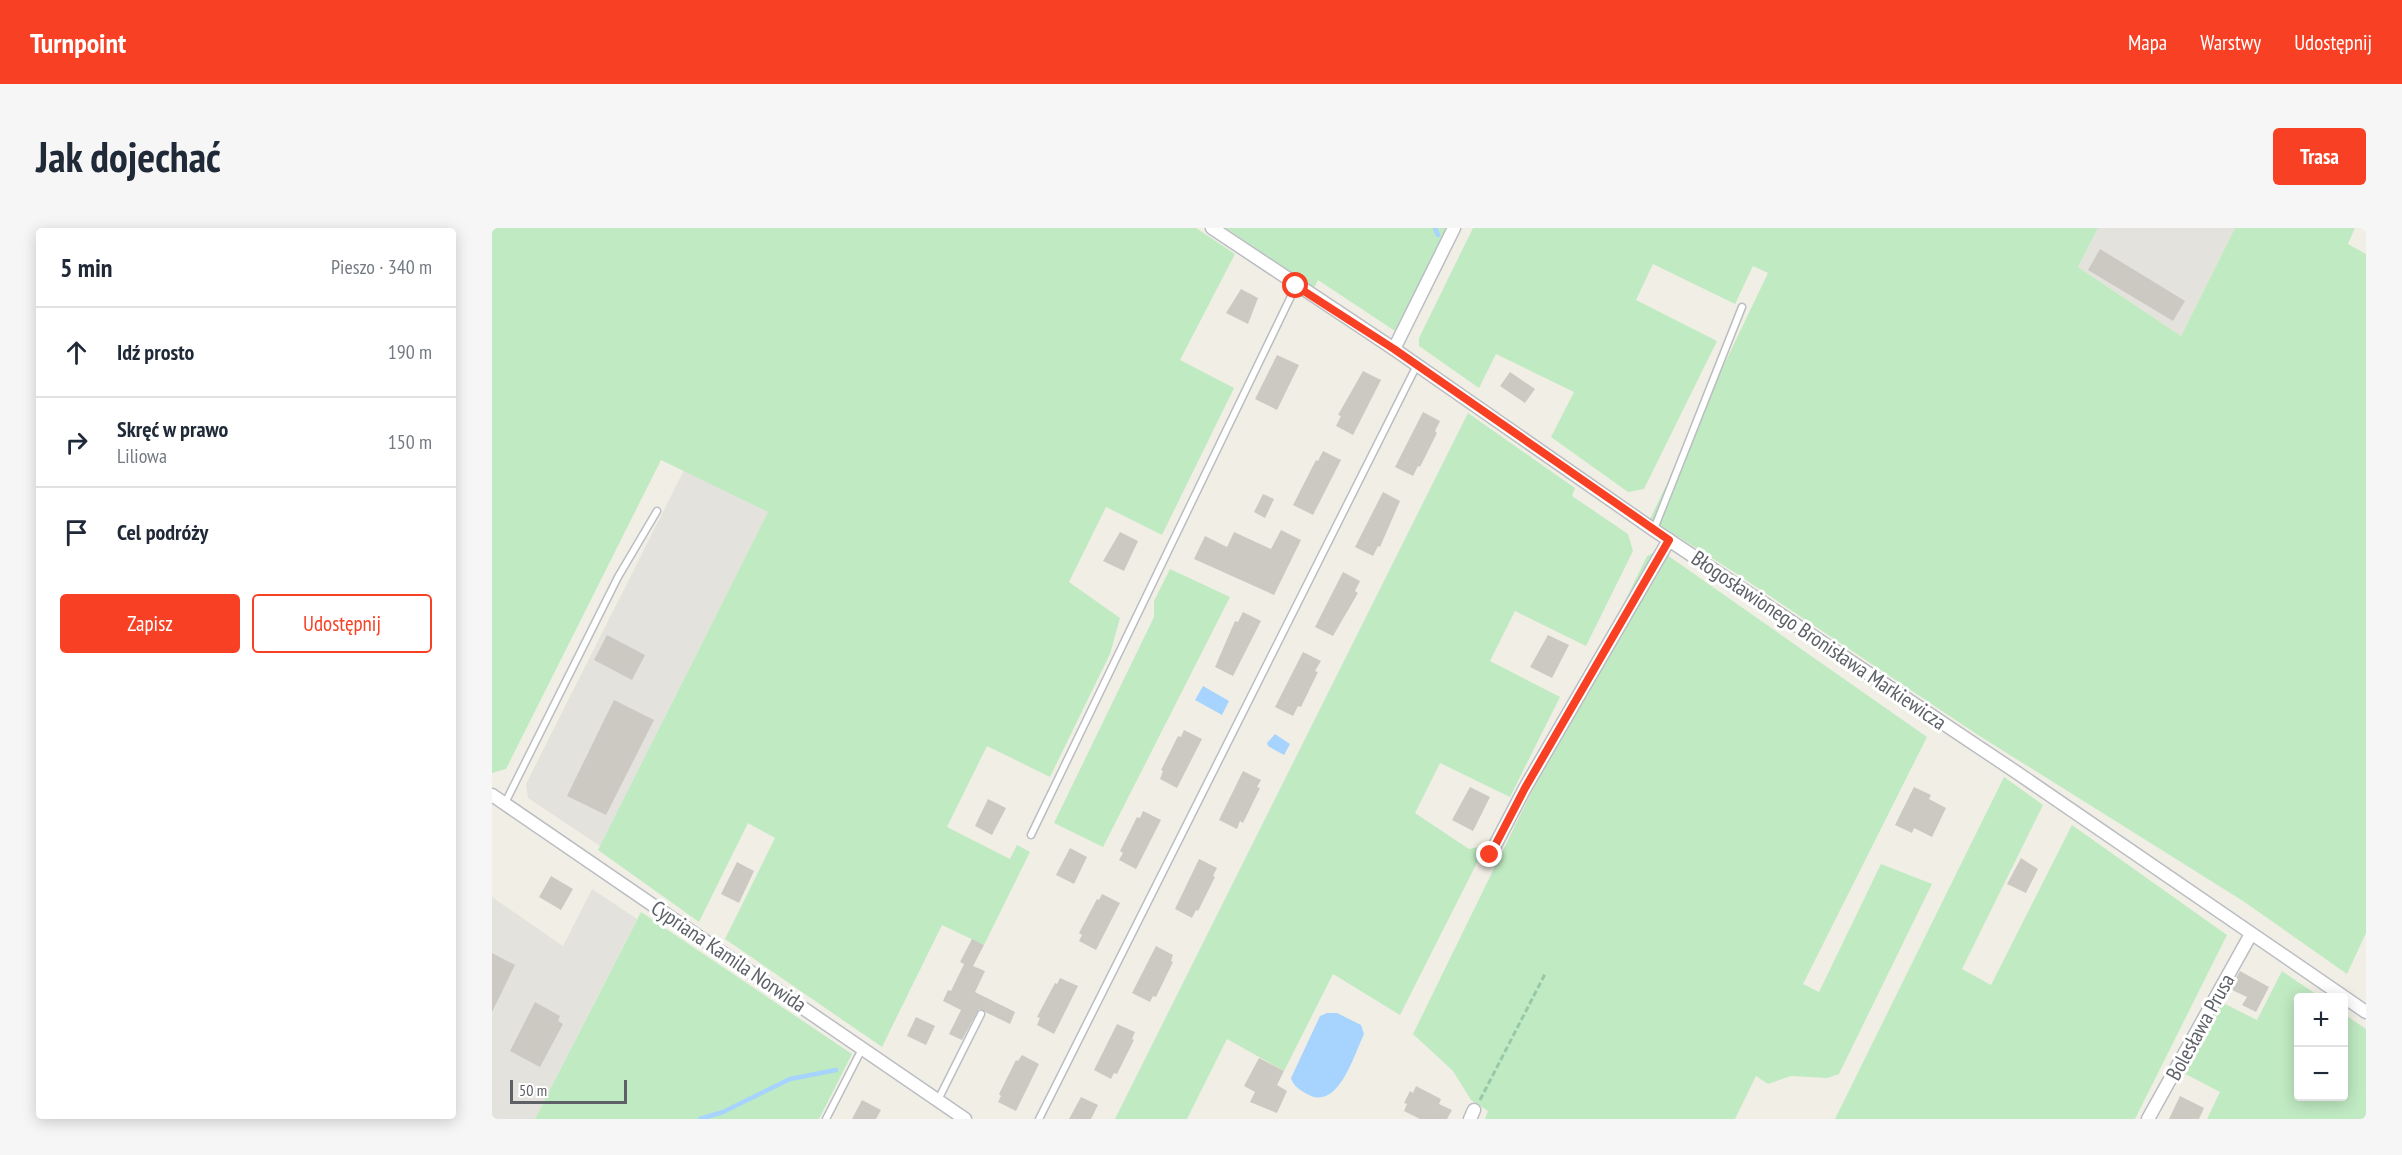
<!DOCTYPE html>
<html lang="pl">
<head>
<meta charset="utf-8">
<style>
	:root { --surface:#fff; --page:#f6f6f7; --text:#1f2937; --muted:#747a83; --line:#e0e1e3; --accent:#f84124 }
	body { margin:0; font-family:"PT Sans Narrow",sans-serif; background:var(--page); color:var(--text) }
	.controls { position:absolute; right:18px; bottom:18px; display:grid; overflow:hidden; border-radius:6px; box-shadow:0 3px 15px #0003 }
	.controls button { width:54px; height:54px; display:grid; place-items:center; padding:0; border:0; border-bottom:2px solid var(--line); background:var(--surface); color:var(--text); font:30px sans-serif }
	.scale { position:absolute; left:18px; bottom:15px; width:117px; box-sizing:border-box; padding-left:6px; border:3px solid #5d6167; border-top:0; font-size:16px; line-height:21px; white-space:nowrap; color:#5d6167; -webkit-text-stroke:4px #fff; paint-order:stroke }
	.stop { position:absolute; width:18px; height:18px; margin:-14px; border:4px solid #f84124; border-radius:50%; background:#fff }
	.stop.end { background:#f84124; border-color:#fff; box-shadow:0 2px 6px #0008 }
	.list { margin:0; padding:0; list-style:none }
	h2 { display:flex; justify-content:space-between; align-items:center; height:78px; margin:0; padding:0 24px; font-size:26px }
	h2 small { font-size:20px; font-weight:400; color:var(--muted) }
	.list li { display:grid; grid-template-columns:39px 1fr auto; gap:18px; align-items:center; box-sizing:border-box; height:90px; padding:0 24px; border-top:2px solid var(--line) }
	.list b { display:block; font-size:22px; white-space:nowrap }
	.list p { margin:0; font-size:20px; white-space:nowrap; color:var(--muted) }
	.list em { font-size:20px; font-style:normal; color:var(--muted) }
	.actions { display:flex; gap:12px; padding:18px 24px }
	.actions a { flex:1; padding:14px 0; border:2px solid var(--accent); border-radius:6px; text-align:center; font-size:21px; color:var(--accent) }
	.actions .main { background:var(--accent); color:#fff }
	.icon { flex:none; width:33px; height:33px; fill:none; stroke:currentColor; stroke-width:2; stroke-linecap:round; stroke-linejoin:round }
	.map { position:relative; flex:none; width:1874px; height:891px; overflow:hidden; border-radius:6px }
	header { display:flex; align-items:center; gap:36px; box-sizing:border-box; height:84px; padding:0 30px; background:var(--accent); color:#fff }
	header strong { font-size:28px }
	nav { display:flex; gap:33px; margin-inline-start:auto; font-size:21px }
	.intro { display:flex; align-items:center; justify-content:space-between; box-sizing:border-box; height:144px; padding:0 36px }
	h1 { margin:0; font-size:42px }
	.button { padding:15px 27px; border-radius:6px; background:var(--accent); color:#fff; font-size:21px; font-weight:700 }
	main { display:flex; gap:36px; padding:0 36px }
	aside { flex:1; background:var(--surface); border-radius:6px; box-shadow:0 3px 15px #0003 }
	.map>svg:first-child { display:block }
	.industrial { fill:#e4e2dd }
	.green { fill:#c0eac2 }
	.water { fill:#a7d3ff }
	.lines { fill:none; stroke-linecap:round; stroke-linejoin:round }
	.stream { stroke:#a7d3ff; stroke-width:4.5 }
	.building { fill:#ccc9c2 }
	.service-casing { stroke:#babdc2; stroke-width:9 }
	.minor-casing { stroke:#babdc2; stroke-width:15 }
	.path { stroke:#97c9a9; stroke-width:3; stroke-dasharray:6 3; stroke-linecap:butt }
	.service { stroke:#fff; stroke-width:6 }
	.minor { stroke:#fff; stroke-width:12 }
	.route { stroke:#f84124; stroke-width:8 }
	.labels { text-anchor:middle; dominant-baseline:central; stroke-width:6; stroke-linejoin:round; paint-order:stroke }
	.street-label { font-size:21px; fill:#5d6167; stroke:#fff }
</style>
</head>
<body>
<header>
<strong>Turnpoint</strong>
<nav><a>Mapa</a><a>Warstwy</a><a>Udostępnij</a></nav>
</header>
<div class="intro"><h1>Jak dojechać</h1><a class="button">Trasa</a></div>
<main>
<aside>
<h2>5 min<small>Pieszo · 340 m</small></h2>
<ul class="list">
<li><svg class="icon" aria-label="ahead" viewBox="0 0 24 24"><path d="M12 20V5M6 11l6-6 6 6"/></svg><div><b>Idź prosto</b></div><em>190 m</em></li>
<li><svg class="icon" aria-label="right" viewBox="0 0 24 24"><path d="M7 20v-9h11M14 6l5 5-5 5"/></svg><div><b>Skręć w prawo</b><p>Liliowa</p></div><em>150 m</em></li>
<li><svg class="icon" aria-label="arrive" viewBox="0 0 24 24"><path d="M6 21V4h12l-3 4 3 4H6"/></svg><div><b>Cel podróży</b></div></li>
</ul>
<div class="actions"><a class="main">Zapisz</a><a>Udostępnij</a></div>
</aside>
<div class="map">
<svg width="1874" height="891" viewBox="0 0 1874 891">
	<rect width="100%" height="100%" fill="#f1efe5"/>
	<!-- industrial -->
	<g class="industrial">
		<path d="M1606,0h137l-54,108 -103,-69z"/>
		<path d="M192,242l84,42 -168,334 -72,-48 -2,-14z"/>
		<path d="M100,661l45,30 -102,200h-43v-222l71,49z"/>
	</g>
	<!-- green -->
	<g class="green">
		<path d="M0,0h704l39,26 -55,106 54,28 -72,147 -56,-28 -37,75 51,36 -10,36 -60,123 -63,-31 -40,81 63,32 7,-14 13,7 -46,93 -42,-20 -60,122 -157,-108 50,-101 -27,-15 -49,99 -101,-72 170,-338 -107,-52 -155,309 -14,4z"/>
		<path d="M734,0h220l-51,103 -77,-51 -4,8z"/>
		<path d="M981,0h625l-20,39 103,69 54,-108h120l-7,16 18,10v679l-19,41 -104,-73 -265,-166 -241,-161 -87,-55 118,-246 -15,-7 -18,38 -82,-40 -17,36 81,41 -73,148 -16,3 -77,-55 23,-45 -78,-38 -17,34 -60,-42v-8z"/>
		<path d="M976,185l107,75 -3,8 56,38 5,17 -47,95 -71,-35 -25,50 70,36 -50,100 -70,-34 -25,50 54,36 17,-4 -86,170 -67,-41 -49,97 -57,-32 -40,80h-72z"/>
		<path d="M1168,322l267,187 -124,247 16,8 62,-128 51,20 -93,190 -12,4 -36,-2 -23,8 -12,-8 -21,43h-250l3,-8 -17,-11 -18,-29 -40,-37 234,-478z"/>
		<path d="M678,341l60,28 -127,250 -49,-24 100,-206v-16z"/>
		<path d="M1512,549l39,28 -81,164 29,16 81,-160 155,110 -92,184h-300z"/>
		<path d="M149,684l211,142 -33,65h-284z"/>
		<path d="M1790,743l38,26 -22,1v98h46v-82l22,15v90h-159l13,-27 -46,-24 37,-71 46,23z"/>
	</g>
	<!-- water -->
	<g class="water">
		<path d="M711,458l26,15 -7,14 -27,-15z"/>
		<path d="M783,506l15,10 -6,11 -16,-9 -1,-3z"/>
		<path d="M835,785h10l24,12 3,9c-10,21 -26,78 -57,60 -7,-4 -14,-8 -16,-16l29,-62z"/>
	</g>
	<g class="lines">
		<!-- stream -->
		<g class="stream">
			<path d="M943,0l3,7"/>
			<path d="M208,891l23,-7 67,-33 46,-9"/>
		</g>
	</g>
	<!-- building -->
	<g class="building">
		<path d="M1608,21l85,52 -12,20 -85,-51z"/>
		<path d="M749,61l17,9 -10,26 -22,-11z"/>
		<path d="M785,127l22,10 -22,45 -22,-11z"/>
		<path d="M871,143l18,9 -28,55 -17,-9 5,-10 -3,-1z"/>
		<path d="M1018,144l25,17 -10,14 -25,-17z"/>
		<path d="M931,184l17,9 -5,10 2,2 -17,34 -2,-1 -5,10 -18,-9z"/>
		<path d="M831,223l18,9 -28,55 -20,-10 23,-45 2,1z"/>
		<path d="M891,264l17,9 -20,46 -2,-1 -5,10 -18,-9z"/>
		<path d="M771,266l11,5 -9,19 -11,-6z"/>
		<path d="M789,302l20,10 -27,55 -80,-36 11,-23 22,11 7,-15 37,17z"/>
		<path d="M628,304l18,9 -14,30 -21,-10z"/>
		<path d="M851,344l17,9 -5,10 3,2 -25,43 -18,-9z"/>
		<path d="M751,384l18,9 -28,55 -18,-9 20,-46 3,1z"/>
		<path d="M115,407l38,20 -13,25 -38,-20z"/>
		<path d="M1056,407l21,10 -17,33 -22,-11z"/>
		<path d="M811,424l18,9 -6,10 3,1 -17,35 -3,-1 -5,10 -18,-9z"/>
		<path d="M122,472l40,20 -48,95 -39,-19z"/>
		<path d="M692,502l18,9 -25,49 -17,-9 3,-8 -2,-1 17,-34 3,1z"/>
		<path d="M751,543l18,9 -4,7 3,1 -17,35 -3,-2 -3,8 -18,-9z"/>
		<path d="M978,559l20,10 -17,34 -21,-11z"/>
		<path d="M1422,559l17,8 -2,4 17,9 -14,29 -18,-9 -2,5 -17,-8z"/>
		<path d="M496,571l18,9 -14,27 -17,-9z"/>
		<path d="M651,583l18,9 -25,49 -17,-9 4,-7 -3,-2 17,-34 3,1z"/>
		<path d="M578,620l17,9 -13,27 -18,-9z"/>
		<path d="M1529,630l17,11 -12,24 -19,-9z"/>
		<path d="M707,631l18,9 -4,8 2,1 -17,34 -2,-1 -4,8 -17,-9z"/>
		<path d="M245,634l17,9 -15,32 -18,-9z"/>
		<path d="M59,648l22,13 -12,21 -22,-13z"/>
		<path d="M610,666l18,9 -24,47 -17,-9 3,-6 -3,-2 18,-34 2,1z"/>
		<path d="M480,711l12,6 -11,21 12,5 -10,21 40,20 -5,12 -31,-15 -17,31 -13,-6 12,-24 -18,-9 5,-11 3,1 13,-27 -4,-2z"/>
		<path d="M664,718l17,9 -2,6 2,1 -17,35 -3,-1 -3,6 -18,-9z"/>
		<path d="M0,725l23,12 -23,47z"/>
		<path d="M1748,743l29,16 -13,25 -14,-7 5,-8 -17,-8z"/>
		<path d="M568,750l18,8 -24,48 -17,-9 3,-7 -3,-1 18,-34 2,1z"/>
		<path d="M43,774l25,14 -2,5 5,3 -23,43 -30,-16z"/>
		<path d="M424,789l19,9 -9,19 -19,-9z"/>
		<path d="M625,796l18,8 -3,7 2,1 -17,34 -3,-1 -3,6 -17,-9z"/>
		<path d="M530,827l17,9 -23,47 -18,-9 3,-6 -2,-2 17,-34 2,1z"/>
		<path d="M767,830l25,13 -7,14 10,6 -10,22 -27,-11 5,-10 -11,-6z"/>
		<path d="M924,858l25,13 -2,5 13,6 -5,9h-27l-16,-8 3,-7 -3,-1 6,-12 3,2z"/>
		<path d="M1688,868l24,12 -5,11h-30z"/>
		<path d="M589,869l17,8 -7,14h-22z"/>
		<path d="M370,872l19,10 -5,9h-24z"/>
	</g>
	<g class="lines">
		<!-- service casing -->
		<g class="service-casing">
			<g id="service">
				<path d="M1162,301l88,-222"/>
				<path d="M13,575l113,-226 39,-66"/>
				<path d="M539,607l265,-549"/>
				<path d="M446,872l43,-86"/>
				<path d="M334,891l37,-72"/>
				<path d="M547,891l378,-754"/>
			</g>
		</g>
		<!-- minor casing -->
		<g class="minor-casing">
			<g id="minor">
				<path d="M720,0l182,121 260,181 365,244 347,238"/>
				<path d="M902,121l60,-121"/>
				<path d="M0,567l473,324"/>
				<path d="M998,627l35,-67 144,-248"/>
				<path d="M978,891l4,-9"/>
				<path d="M1656,891l103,-185"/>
			</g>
		</g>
		<!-- path -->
		<path class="path" d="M988,872l65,-126"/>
		<!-- service -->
		<use href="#service" class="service"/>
		<!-- minor -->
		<use href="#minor" class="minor"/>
	</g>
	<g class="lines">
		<!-- route -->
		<path class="route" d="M804,58l98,63 275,191 -144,248 -35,67"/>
	</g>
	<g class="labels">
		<!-- street labels -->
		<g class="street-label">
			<text transform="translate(1327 412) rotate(34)">Błogosławionego Bronisława Markiewicza</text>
			<text transform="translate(237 728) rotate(34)">Cypriana Kamila Norwida</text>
			<text transform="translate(1708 799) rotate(-61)">Bolesława Prusa</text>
		</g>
	</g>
</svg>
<div class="controls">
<button>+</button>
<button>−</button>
</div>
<div class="scale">50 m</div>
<div class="stop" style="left:804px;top:58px"></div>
<div class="stop end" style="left:998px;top:627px"></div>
</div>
</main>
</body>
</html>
